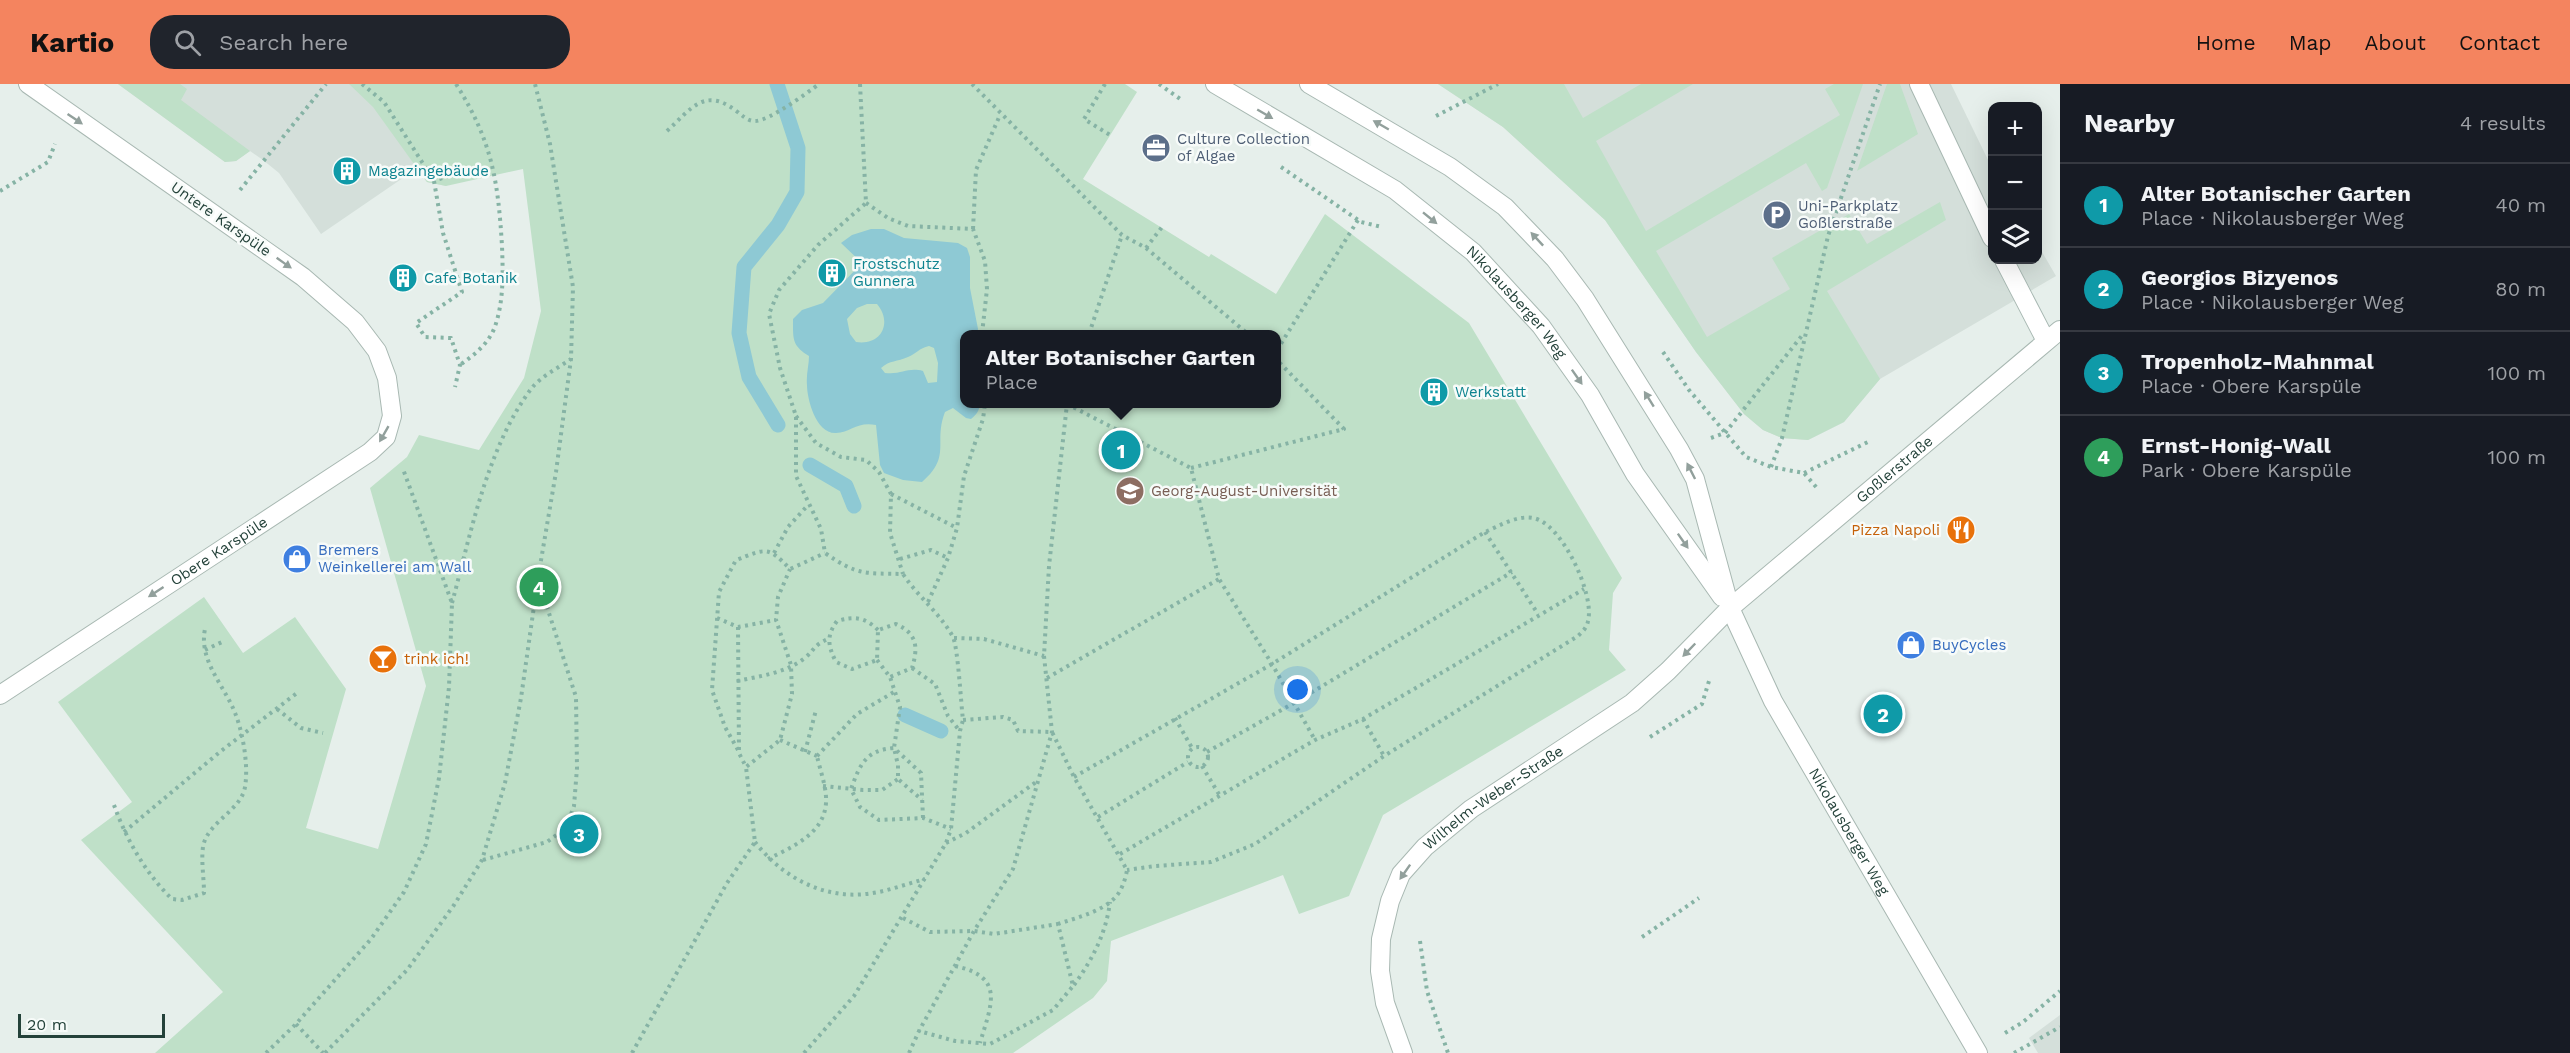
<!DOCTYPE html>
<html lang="en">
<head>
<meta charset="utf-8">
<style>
	:root { --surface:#171b24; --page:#20242c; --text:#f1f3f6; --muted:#9ea1a6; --line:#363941; --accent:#f4845f }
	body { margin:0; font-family:"Work Sans",sans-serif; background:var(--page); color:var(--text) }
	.controls { position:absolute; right:18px; top:18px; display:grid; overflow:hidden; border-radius:12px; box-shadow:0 6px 24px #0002 }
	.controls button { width:54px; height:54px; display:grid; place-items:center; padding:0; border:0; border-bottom:2px solid var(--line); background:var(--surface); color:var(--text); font:30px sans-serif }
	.scale { position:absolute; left:18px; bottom:15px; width:147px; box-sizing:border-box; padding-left:6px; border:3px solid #24423a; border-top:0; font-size:16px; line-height:21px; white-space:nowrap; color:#24423a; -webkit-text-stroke:4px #f7fbf9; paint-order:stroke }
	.you { position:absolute; left:1298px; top:606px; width:21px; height:21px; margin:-15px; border:4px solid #fff; border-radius:50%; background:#1a73e8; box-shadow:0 0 0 9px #1a73e833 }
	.badge { display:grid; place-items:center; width:39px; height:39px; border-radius:50%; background:var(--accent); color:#fff; font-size:20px; font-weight:700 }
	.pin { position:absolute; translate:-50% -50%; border:3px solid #fff; box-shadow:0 2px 6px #0006 }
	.popup { position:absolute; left:960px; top:246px; width:321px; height:78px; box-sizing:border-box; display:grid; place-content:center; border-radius:12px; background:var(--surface); filter:drop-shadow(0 2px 4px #0005); font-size:20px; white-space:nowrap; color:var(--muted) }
	.popup b { font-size:22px; color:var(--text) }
	.popup::after { content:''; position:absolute; left:50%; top:100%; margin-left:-12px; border:12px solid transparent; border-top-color:var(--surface) }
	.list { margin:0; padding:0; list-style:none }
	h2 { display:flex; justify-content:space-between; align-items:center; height:78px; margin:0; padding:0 24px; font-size:26px }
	h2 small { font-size:20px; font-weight:400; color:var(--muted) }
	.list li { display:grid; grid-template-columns:39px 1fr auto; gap:18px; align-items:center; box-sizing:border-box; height:84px; padding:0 24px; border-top:2px solid var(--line) }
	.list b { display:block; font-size:22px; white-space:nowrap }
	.list p { margin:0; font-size:20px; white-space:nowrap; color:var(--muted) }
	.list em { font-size:20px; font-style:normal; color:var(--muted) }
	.icon { flex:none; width:33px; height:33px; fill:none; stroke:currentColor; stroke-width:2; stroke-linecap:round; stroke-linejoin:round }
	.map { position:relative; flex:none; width:2060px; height:969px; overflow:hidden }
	header { display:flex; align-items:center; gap:36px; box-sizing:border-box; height:84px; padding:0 30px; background:var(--accent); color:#111 }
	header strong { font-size:28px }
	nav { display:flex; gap:33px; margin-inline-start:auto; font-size:21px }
	.search { width:420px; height:54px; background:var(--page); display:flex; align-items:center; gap:15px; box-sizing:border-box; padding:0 21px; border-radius:24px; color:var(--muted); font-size:22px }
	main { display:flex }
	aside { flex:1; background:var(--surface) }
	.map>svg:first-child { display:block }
	.built { fill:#d4dfda }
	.green { fill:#bfe0c8; fill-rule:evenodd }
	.water { fill:#8ec9d4; fill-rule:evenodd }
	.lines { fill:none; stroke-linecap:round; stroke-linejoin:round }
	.stream { stroke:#8ec9d4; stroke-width:15 }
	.service-casing { stroke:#a8b8b2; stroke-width:20 }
	.minor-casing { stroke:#a8b8b2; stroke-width:20 }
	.tertiary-casing { stroke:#a8b8b2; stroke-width:20 }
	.path { stroke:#86b3a5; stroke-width:4; stroke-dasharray:3 4.5; stroke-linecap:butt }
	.service { stroke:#fff; stroke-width:18 }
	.minor { stroke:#fff; stroke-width:18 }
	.tertiary { stroke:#fff; stroke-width:18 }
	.oneway { fill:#92a09c }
	.labels { text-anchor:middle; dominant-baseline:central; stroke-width:5; stroke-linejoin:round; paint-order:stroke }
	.service-label { font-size:15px; fill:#4e5e75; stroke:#f7fbf9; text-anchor:start }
	.culture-label { font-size:15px; fill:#0d838f; stroke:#f7fbf9; text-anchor:start }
	.street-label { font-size:15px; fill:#24423a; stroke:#f7fbf9 }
	.education-label { font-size:15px; fill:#785e54; stroke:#f7fbf9; text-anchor:start }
	.food-label { font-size:15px; fill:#c56008; stroke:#f7fbf9; text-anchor:end }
	.shop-label { font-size:15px; fill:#366cbe; stroke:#f7fbf9; text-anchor:start }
</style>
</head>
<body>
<header>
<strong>Kartio</strong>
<div class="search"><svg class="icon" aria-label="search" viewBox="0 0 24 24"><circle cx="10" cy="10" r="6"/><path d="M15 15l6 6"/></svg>Search here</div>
<nav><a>Home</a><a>Map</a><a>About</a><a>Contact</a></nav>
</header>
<main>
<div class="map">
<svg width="2060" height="969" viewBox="0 0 2060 969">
	<rect width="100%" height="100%" fill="#e6efeb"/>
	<!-- built -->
	<g class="built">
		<path d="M118,0h380l-52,102 -19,-4 -11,-13 -95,65 -42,-61 -16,-13 -13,-9 -14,10 -11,1z"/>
		<path d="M1438,0h513l41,84v92h46v-15l18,31 -176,103 -36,43 -36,18 -26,-2 -19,-8 -19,-16 -48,-62 -91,-132 -102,-93z"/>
		<path d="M2060,931v38h-22l-9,-15z"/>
	</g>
	<!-- green -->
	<g class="green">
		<path d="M118,0h62l7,5 -6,11 69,51 -14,10 -11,1z"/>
		<path d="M349,0h776l12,8 -54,87 126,78 2,-3 65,40 49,-80 144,109 153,255 -9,15 -4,57 17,20 -243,145 -34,81 -50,18 -16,-39 -172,66 -4,40 -14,17 -80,55h-858l68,-61 -142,-152 51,-38 -74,-100 146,-105 39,56 52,-36 51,72 -40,139 72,21 48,-163 -56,-198 37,-31 12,-22 60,15 45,-72 17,-67 -18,-142 -77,17 -19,-4 -54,-75zM965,250h312v70h-312z"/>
		<path d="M1438,0h126l19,34 58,-34h52l-97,57 50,90 194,-116 -15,-26 9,-5h29l-36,104 -5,3 -16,-28 -150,88 51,86 83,-48 -18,-31 77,-44 18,30 73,-42 6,18 -119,71 53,88 -36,43 -36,18 -26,-2 -19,-8 -19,-16 -48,-62 -91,-132 -102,-93z"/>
		<path d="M1887,0h13l18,50 -61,37z"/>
	</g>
	<!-- water -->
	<path class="water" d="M871,145h13l20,9 54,5 9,5 3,9v31l8,41 -1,5h-12v70h15c-1,7 -3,10 -9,15l-5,-1 -13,-10 -8,4c-12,31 7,44 -23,70l-19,-2 -19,-7 -4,-8 -4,-40c-18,-4 -25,7 -40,8 -20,1 -29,-34 -29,-48 -1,-10 2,-20 2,-29 -17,-11 -16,-16 -16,-37l9,-9 21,-7 39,-40 -21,-20 11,-8zM867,220h10c16,19 4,42 -21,38l-6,-8 -3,-15 10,-11zM929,262l5,2 4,15 -1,19 -9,1 -5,-12c-16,-4 -21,4 -38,2l-4,-5c9,-8 16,-6 27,-11 8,-3 11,-9 21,-11z"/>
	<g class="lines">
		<!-- stream -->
		<g class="stream">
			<path d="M777,0l21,64 -1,44 -19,33 -34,42 -5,66 10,44 29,48"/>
			<path d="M810,381l36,21 8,20"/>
			<path d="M905,631l36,16"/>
		</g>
		<!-- service casing -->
		<g class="service-casing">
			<g id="service">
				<path d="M1919,0l73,154"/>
				<path d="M2004,176l42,81"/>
			</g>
		</g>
		<!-- minor casing -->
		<g class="minor-casing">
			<g id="minor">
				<path id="s1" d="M0,611l370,-243 16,-15 6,-21 -5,-38 -10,-27 -22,-29 -52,-45 -275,-193"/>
				<path id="s2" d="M1403,969l-18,-50 -5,-32 1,-32 9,-38 11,-27 24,-27 46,-38 161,-106 36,-32 62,-63 330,-278"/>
			</g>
		</g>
		<!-- tertiary casing -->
		<g class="tertiary-casing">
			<g id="tertiary">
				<path id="s3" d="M1215,0l180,106 78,62 68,74 49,69 45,79 87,123"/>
				<path id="s4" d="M1309,0l141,83 55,40 50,52 30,40 94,150 16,30 35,129 43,93 205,352"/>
			</g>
		</g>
		<!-- path -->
		<g class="path">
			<path d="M362,0l22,18 50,79 25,-9"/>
			<path d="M456,0c36,57 42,96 46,162 1,27 2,57 -8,83 -7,16 -20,26 -34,36"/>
			<path d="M860,0l6,119"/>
			<path d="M972,0l150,151 24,13 102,86"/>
			<path d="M1105,0l-21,35 26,16"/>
			<path d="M1159,0l24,17"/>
			<path d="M1436,32l62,-32"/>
			<path d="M667,47c24,-22 37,-44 68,-21 7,5 12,11 20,11 14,0 52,-28 64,-37"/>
			<path d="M1281,83l80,55 21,5"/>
			<path d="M434,97l9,52 19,59 -46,31 9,14 26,1 9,27 -5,22"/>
			<path d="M240,106l86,-106"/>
			<path d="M0,107l48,-29 7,-18"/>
			<path d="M866,119l22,15 20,8 65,3 12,32 2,28 -5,45"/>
			<path d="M973,145l3,-59 24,-55"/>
			<path d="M1146,164l16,-21"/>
			<path d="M1089,250l33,-99"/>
			<path d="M1277,266l81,-130"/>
			<path d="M1663,268l26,38 57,67 25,10 33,6 13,15"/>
			<path d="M1067,320l124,64 28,111 53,85 43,76"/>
			<path d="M796,332l20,27 25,14 25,3 13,12 12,22 -1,39 13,41"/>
			<path d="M1711,354l14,-5 79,-100"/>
			<path d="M1771,383l11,-29 46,-202 52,-152"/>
			<path d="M1191,384l153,-39 -67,-69"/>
			<path d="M1804,389l64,-31"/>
			<path d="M891,410l66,34"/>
			<path d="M1485,448l53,82"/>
			<path d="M774,469l14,-26 20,-22"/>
			<path d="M900,475l31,-9 17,8"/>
			<path d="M928,518l20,-44 9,-30 7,-52 19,-57 2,-15"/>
			<path d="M452,519c19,-70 35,-155 79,-214 9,-12 27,-21 40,-30"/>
			<path d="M717,534l21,9 38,-7"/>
			<path d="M738,543l1,126 7,14 34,-27 12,-46 -1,-29 -15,-45 2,-23 12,-28"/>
			<path d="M878,546c-13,-13 -24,-14 -41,-9 -11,15 -9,25 -1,41l16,7 25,-9 1,-30 18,-6c22,10 22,24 16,44l-22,9"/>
			<path d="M954,554l30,1 60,17"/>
			<path d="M205,566l17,-8"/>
			<path d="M877,576l13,17 10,30 -6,41 4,17v14l24,21"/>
			<path d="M912,584l23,16 13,32 11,14"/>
			<path d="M1047,594l172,-99"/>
			<path d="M737,597c23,-5 50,-8 69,-24 9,-8 8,-12 22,-18"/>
			<path d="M277,625l24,19 22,5"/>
			<path d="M1175,634l17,30"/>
			<path d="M1363,635l21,37"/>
			<path d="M963,636l40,-3 10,3 5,11 34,1 22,45 53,93c-1,6 -3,13 -6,19 -10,21 -43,28 -63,35"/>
			<path d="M1650,653l52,-33 7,-23"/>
			<path d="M780,656l37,16"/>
			<circle cx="1198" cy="673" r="10"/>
			<path d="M738,666l-13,-23 -13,-37 7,-98 17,-32c30,-11 31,-15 54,9l35,-16"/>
			<path d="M805,668l11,-42"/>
			<path d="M1207,668l87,-49 218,-131"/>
			<path d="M817,672l40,-42 37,-22"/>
			<path d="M1202,682l18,30"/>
			<path d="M1074,693l198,-113 213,-132c14,-6 32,-17 48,-14 29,5 62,77 55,103 -1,7 -6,11 -10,15l-194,120 -129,88 -44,18 -56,4 -28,4"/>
			<path d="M823,702l40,4h19l16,-11"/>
			<path d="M114,721c12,34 32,69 58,94l10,1 22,-7c0,-15 -3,-32 -1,-46 4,-25 38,-36 42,-60 4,-23 -3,-61 -13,-81 -12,-25 -33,-48 -27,-77"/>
			<path d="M1098,733l90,-55"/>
			<path d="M923,734l-2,-45 -27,-25c-28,2 -34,16 -43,41l9,18 19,13 44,-2 28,11"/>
			<path d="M124,748l97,-81 76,-58"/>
			<path d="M755,758c26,34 67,57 111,52 20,-2 40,-10 59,-15"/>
			<path d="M946,759l20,-10 70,-51"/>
			<path d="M1120,770l195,-114 48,-21 221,-130"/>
			<path d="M768,775c24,-12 56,-25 58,-56 1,-15 -6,-33 -9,-47"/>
			<path d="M483,776l64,-18 19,-14 8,-22 3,-38 -1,-71 -38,-118"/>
			<path d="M903,834l27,14 44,-1 20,3 64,-10 15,62 -20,24 -63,34 -35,-3 -36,-10"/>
			<path d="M1642,853l57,-39"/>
			<path d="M1420,857l7,50 21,62"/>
			<path d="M955,882c51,11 36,39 25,77"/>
			<path d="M1074,901c18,-25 32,-51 36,-83"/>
			<path d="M296,940l27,29"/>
			<path d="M2005,949l18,-11 37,-31"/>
			<path d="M266,969l30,-29 75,-85 33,-47 22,-48 13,-66 10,-91 3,-84 -49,-134"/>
			<path d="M325,969l82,-83 47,-65 28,-45 23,-77 16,-85 17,-120 18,-106 15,-113 2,-72 -23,-143 -15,-60"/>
			<path d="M632,969l95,-170 28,-41 -9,-75"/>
			<path d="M804,969l50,-57 92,-153 5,-14 9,-98 3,-11c-2,-16 -5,-72 -10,-83 -13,-24 -35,-40 -50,-63 -38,-1 -45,2 -78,-21l-4,-24 -25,-53v-60l-16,-48 -11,-54 10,-24 39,-45 48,-42"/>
			<path d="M909,969l10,-22 55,-100 39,-62 39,-137 -8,-76 5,-90 18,-162"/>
			<path d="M2014,969l46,-26"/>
		</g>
		<!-- service -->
		<use href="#service" class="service"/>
		<!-- minor -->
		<use href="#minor" class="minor"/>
		<!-- tertiary -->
		<use href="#tertiary" class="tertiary"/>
	</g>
	<!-- one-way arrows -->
	<defs><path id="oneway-solid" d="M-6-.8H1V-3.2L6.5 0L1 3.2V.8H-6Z" transform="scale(1.5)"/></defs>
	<g class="oneway">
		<use href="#oneway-solid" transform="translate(1265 30) rotate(30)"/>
		<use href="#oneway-solid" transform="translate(75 35) rotate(34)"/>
		<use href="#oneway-solid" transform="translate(1381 41) rotate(-150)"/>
		<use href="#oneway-solid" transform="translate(1430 134) rotate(39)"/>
		<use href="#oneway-solid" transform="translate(1537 155) rotate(-133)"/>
		<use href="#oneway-solid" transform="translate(284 179) rotate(35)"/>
		<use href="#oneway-solid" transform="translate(1577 293) rotate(55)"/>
		<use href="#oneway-solid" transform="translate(1649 315) rotate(-122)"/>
		<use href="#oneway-solid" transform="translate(384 350) rotate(120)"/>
		<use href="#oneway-solid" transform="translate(1691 387) rotate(-117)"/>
		<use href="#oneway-solid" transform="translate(1683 457) rotate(55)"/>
		<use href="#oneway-solid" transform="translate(156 508) rotate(147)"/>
		<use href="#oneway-solid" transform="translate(1689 566) rotate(134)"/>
		<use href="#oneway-solid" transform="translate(1405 788) rotate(125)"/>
	</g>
	<!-- icons -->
	<defs>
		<g id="office-disc" transform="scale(1.5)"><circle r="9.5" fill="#5c6f8a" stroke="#f7fbf9"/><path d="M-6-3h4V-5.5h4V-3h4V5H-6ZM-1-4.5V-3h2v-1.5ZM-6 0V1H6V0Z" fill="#fff"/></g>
		<g id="building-disc" transform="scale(1.5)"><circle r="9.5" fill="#0f9aa8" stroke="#f7fbf9"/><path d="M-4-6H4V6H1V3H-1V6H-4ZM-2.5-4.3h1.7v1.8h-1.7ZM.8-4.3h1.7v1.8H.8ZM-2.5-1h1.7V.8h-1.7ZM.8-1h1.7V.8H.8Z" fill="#fff"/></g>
		<g id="parking-disc" transform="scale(1.5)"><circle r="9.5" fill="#5c6f8a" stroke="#f7fbf9"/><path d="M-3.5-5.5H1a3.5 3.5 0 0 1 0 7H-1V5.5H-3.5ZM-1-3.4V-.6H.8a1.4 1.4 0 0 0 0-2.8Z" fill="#fff"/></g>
		<g id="university-disc" transform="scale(1.5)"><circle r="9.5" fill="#8d6e63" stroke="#f7fbf9"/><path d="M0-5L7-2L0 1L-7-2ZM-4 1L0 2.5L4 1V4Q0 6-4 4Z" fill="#fff"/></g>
		<g id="restaurant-disc" transform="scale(1.5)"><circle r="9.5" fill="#e8710a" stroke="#f7fbf9"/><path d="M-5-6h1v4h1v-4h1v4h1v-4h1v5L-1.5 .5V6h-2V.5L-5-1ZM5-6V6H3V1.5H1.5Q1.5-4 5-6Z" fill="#fff"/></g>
		<g id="shop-disc" transform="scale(1.5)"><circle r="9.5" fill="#3f7fe0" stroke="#f7fbf9"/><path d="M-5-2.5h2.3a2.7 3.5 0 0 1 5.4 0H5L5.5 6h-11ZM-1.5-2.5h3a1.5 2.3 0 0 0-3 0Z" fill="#fff"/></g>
		<g id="bar-disc" transform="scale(1.5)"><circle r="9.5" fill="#e8710a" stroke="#f7fbf9"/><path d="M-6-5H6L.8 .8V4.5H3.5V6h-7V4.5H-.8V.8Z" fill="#fff"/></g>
	</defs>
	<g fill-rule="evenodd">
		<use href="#office-disc" x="1156" y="64"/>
		<use href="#building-disc" x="347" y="87"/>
		<use href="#parking-disc" x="1777" y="131"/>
		<use href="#building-disc" x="832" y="189"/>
		<use href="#building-disc" x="403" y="194"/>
		<use href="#building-disc" x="1434" y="308"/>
		<use href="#university-disc" x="1130" y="407"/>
		<use href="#restaurant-disc" x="1961" y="446"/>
		<use href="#shop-disc" x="297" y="475"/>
		<use href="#shop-disc" x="1911" y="561"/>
		<use href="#bar-disc" x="383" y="575"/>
	</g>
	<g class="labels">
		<!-- service labels -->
		<g class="service-label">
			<text x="1177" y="55">Culture Collection<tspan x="1177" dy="17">of Algae</tspan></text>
			<text x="1798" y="122">Uni-Parkplatz<tspan x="1798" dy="17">Goßlerstraße</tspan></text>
		</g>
		<!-- culture labels -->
		<g class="culture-label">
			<text x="368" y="87">Magazingebäude</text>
			<text x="853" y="180">Frostschutz<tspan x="853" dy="17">Gunnera</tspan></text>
			<text x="424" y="194">Cafe Botanik</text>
			<text x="1455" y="308">Werkstatt</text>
		</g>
		<!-- street labels -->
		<g class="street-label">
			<text transform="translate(221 135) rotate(35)">Untere Karspüle</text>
			<text stroke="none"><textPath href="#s3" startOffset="375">Nikolausberger Weg</textPath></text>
			<text stroke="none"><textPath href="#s2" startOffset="826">Goßlerstraße</textPath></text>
			<text stroke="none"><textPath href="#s1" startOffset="262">Obere Karspüle</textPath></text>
			<text stroke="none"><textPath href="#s2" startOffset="306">Wilhelm-Weber-Straße</textPath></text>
			<text stroke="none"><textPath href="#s4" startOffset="952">Nikolausberger Weg</textPath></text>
		</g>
		<!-- education labels -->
		<g class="education-label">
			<text x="1151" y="407">Georg-August-Universität</text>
		</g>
		<!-- food labels -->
		<g class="food-label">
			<text x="1940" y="446">Pizza Napoli</text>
			<text x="404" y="575" text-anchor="start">trink ich!</text>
		</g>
		<!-- shop labels -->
		<g class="shop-label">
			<text x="318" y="466">Bremers<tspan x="318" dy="17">Weinkellerei am Wall</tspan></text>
			<text x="1932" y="561">BuyCycles</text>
		</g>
	</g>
</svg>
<div class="controls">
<button>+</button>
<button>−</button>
<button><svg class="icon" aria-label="layers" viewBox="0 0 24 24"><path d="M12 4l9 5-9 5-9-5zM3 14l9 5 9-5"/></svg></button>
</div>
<div class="scale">20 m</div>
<div class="you"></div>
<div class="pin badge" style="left:1121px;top:366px;background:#0f9aa8">1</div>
<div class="popup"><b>Alter Botanischer Garten</b>Place</div>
<div class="pin badge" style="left:1883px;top:630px;background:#0f9aa8">2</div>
<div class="pin badge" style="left:579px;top:750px;background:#0f9aa8">3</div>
<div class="pin badge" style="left:539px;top:503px;background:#2e9e5b">4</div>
</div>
<aside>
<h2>Nearby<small>4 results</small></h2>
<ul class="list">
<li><span class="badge" style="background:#0f9aa8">1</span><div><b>Alter Botanischer Garten</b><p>Place · Nikolausberger Weg</p></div><em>40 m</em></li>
<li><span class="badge" style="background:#0f9aa8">2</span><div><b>Georgios Bizyenos</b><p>Place · Nikolausberger Weg</p></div><em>80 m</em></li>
<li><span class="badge" style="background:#0f9aa8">3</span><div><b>Tropenholz-Mahnmal</b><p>Place · Obere Karspüle</p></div><em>100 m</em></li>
<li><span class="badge" style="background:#2e9e5b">4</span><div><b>Ernst-Honig-Wall</b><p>Park · Obere Karspüle</p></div><em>100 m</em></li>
</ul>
</aside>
</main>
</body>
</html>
